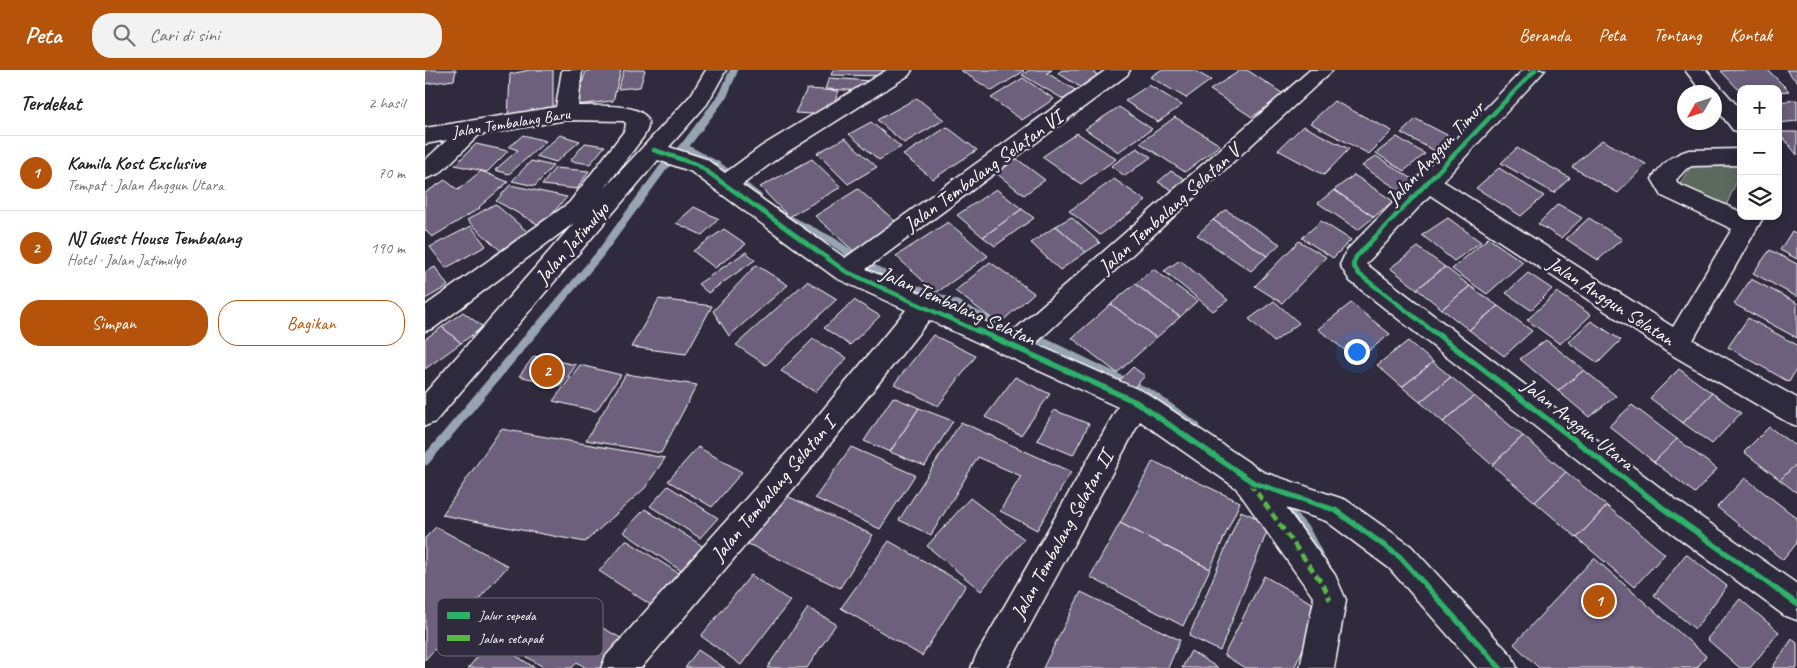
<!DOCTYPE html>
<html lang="id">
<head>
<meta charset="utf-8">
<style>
	:root { --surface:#fff; --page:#f2f2f2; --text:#202124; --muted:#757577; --line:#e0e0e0; --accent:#b45309 }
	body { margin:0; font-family:Caveat,sans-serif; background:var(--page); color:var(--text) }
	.controls { position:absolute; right:15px; top:15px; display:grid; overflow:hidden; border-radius:10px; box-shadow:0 2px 12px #0003 }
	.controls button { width:45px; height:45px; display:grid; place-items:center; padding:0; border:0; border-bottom:1px solid var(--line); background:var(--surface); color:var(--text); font:25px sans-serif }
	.compass { position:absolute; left:1252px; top:15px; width:45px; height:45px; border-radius:50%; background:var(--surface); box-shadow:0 2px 12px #0003; rotate:231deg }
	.you { position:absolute; left:931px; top:281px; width:18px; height:18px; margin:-12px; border:4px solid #fff; border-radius:50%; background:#1a73e8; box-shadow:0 0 0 8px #1a73e833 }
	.badge { display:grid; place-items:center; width:32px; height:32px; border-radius:50%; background:var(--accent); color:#fff; font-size:16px; font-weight:700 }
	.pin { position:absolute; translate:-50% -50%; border:2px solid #fff; box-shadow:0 1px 5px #0006 }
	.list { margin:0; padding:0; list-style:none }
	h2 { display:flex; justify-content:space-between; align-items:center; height:65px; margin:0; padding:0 20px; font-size:21px }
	h2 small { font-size:16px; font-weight:400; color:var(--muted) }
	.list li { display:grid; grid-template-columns:32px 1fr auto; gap:15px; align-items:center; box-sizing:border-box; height:75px; padding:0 20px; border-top:1px solid var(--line) }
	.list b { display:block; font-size:19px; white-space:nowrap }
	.list p { margin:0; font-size:16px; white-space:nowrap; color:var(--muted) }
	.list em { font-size:16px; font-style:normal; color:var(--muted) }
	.actions { display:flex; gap:10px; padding:15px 20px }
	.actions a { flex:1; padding:11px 0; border:1px solid var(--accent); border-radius:20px; text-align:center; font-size:18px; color:var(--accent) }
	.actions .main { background:var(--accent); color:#fff }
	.icon { flex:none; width:28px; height:28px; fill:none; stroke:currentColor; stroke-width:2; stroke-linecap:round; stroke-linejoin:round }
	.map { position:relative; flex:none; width:1372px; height:598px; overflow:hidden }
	header { display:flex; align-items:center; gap:30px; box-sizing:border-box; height:70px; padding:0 25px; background:var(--accent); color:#fff }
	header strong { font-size:24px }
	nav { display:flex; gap:28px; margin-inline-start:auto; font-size:18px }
	.search { width:350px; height:45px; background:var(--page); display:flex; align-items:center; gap:12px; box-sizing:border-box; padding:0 18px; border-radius:20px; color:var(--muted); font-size:19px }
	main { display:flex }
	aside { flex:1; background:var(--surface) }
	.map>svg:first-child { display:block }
	.green { fill:#5c695e; stroke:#aeb4ae }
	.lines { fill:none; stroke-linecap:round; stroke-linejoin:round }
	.stream-far1 { stroke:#97a4b1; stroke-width:8 }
	.stream { stroke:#97a4b1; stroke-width:9 }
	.building { fill:#6c607d; stroke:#fff }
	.minor-casing { stroke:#fff; stroke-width:3 }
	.minor { fill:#2f2a3d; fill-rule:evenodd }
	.quiet { stroke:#58b947; stroke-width:4.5; stroke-dasharray:8 4.5; stroke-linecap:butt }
	.cycleway-far1-casing { stroke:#2f2a3d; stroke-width:7 }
	.cycleway-casing { stroke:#2f2a3d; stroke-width:9 }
	.cycleway-far1 { stroke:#2db169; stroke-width:4.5 }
	.cycleway { stroke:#2db169; stroke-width:5.5 }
	.labels { text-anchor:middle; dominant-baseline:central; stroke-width:5; stroke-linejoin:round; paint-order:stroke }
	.far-street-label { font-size:16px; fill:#fff; stroke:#2f2a3d }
	.street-label { font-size:20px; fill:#fff; stroke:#2f2a3d }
	.key { fill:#2f2a3d; stroke:#6d6a77; stroke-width:1 }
	.key-label { font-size:14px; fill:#fff }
</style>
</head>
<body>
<header>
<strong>Peta</strong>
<div class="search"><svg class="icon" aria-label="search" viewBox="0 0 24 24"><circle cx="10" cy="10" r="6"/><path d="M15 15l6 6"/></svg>Cari di sini</div>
<nav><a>Beranda</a><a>Peta</a><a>Tentang</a><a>Kontak</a></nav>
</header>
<main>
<aside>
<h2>Terdekat<small>2 hasil</small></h2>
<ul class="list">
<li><span class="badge">1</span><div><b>Kamila Kost Exclusive</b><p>Tempat · Jalan Anggun Utara</p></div><em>70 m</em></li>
<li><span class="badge">2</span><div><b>NJ Guest House Tembalang</b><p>Hotel · Jalan Jatimulyo</p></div><em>190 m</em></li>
</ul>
<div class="actions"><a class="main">Simpan</a><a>Bagikan</a></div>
</aside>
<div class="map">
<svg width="1372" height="598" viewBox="0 0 1372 598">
	<rect width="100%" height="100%" fill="#2f2a3d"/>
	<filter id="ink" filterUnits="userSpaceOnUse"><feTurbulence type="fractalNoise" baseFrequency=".02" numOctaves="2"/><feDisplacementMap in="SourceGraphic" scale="10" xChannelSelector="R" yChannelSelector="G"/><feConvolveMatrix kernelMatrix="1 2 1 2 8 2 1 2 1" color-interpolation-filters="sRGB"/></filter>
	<g filter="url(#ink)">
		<!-- green -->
		<path class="green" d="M1316,94v7l-15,35 -46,-22 10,-17z"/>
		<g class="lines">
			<!-- stream-far1 -->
			<g class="stream-far1">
				<path d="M258,77l35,19 40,31"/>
				<path d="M360,147l47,24 33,23 35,19 58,22 53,27"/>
				<path d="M109,262l65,-77 64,-87 24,-25 37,-49 10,-24"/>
			</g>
			<!-- stream -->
			<g class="stream">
				<path d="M583,260l39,14 103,50 46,33"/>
				<path d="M0,391l110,-131"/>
				<path d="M857,434l24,27 12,23"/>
			</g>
		</g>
		<!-- building -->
		<g class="building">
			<path d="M0,0h31l-2,10 -29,4z"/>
			<path d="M105,0h23v38l-45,11 2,-45z"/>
			<path d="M196,0l-8,31 -38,4 11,-34z"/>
			<path d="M199,0h21l-5,17 -22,2z"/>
			<path d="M408,0h61l-2,6 -61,-1z"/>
			<path d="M535,0h63l1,1 -32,20z"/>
			<path d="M604,0h23l-5,3 30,18 -12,9 -43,-25z"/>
			<path d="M637,0h28l8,5 -18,12 -22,-14z"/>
			<path d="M736,0h32l18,10 -25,18 -36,-21z"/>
			<path d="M816,0h6l38,25 -33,22 -42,-27z"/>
			<path d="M1306,0h37l21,21 -11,1v-3h-37v3l-20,-21z"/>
			<path d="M1361,0h11v12z"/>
			<path d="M404,8l42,3 -4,10 -42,-2z"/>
			<path d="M598,8l31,21 -32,21 -31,-22z"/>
			<path d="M724,15l33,20 -24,17 -33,-21z"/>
			<path d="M382,19l32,2 -10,24 -34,-2z"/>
			<path d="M492,28l27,22 -40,23 -27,-23z"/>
			<path d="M1372,30v21l-19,2v-21z"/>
			<path d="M909,31l58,30 -23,23 -59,-31z"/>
			<path d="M694,37l33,22 -34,23 -33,-23z"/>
			<path d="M750,47l45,28 -35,27 -45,-29z"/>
			<path d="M991,49l33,17 -14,15 -34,-18z"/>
			<path d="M446,52l30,25 -22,13 -30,-26z"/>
			<path d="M878,56l46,23 -25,26 -46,-25z"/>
			<path d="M522,57l30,23 -44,29 -30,-24z"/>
			<path d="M1354,62h18v23z"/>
			<path d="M652,63l39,26 -35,25 -39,-27z"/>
			<path d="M98,65l23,6 -37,33 -14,-4 23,-20 -9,-3z"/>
			<path d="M135,65l20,6 -24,21 -20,-6z"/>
			<path d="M972,67l28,17 -21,17 -28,-18z"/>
			<path d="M420,68l32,29 -29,17 -31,-31z"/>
			<path d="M1177,70l44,24 -28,29 -46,-26z"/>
			<path d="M160,73l20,3 -15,18 -20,-3z"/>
			<path d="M51,74l32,7 -21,21 -32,-7z"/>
			<path d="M712,78l14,9 -26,19 -14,-10z"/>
			<path d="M1092,78l53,30 -16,15 -53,-30z"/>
			<path d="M588,86l32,24 -21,15 -32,-25z"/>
			<path d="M951,86l43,27 -14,11 -43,-28z"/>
			<path d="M387,89l29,28 -52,30 -29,-30z"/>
			<path d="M106,91l22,5 -18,20 -23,-5z"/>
			<path d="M130,98l34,3 -12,18 -35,-4z"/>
			<path d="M1074,98l45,28 -23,20 -45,-28z"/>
			<path d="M56,101l27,11 -29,25 1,1 -48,29 -7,-7v-37l20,-13 13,10z"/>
			<path d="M746,101l19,11 -13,11 -19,-11z"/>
			<path d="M929,105l39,26 -19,16 -40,-27z"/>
			<path d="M689,109l32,22 -46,34 -31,-24z"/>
			<path d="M85,115l57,12 -26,29 -45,-25z"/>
			<path d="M433,119l43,37 -43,29 -43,-39z"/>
			<path d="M571,119l26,20 -39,28 -26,-22z"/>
			<path d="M909,120l40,27 -16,13 -40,-27z"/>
			<path d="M70,134l34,29 -28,18 -34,-31z"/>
			<path d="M1133,134l24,14 -21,20 -23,-14z"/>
			<path d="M269,137l25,12 -17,16 -26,-12z"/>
			<path d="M597,139l12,9 -39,28 -12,-9z"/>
			<path d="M801,140l54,34 -13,12 -54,-36z"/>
			<path d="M646,147l29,26 -14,9 -30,-26z"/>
			<path d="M1023,148l33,24 -27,19 -32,-26z"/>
			<path d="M1164,148l33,21 -24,21 -32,-21z"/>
			<path d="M788,150l54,36 -16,15 -54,-36z"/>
			<path d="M896,151l30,19 -18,18 -31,-20z"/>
			<path d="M523,152l40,34 -52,37 -40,-37z"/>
			<path d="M46,156l15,20 -40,22 -16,-21z"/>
			<path d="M631,156l30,26 -26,18 -29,-27z"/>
			<path d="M299,159l22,15 -31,24 -22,-17z"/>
			<path d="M1367,161l5,3v25l-17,-9z"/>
			<path d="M1063,168l35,24 -36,32 -35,-25z"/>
			<path d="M874,171l27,16 -44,46 -27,-17z"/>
			<path d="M993,177l27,20 -28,22 -27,-21z"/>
			<path d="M1345,180l27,14v33l-44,-24z"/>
			<path d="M321,182l9,8 -47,33 -10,-9z"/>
			<path d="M755,190l48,40 -15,11 -49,-40z"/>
			<path d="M565,192l44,31 -35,31 -44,-33z"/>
			<path d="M331,195l32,20 -59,51 -16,-25z"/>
			<path d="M10,197l13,19 -23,13v-27z"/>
			<path d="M1020,197l25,19 -28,23 -25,-20z"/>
			<path d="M728,199l44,32 -17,16 -45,-33z"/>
			<path d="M1103,203l24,16 -21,21 -25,-17z"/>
			<path d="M1326,209l46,24v35l-63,-34z"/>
			<path d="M382,211l30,18 -71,66 -30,-20z"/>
			<path d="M710,214l45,33 -24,21 -45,-34z"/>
			<path d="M1045,216l28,20 -29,24 -27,-21z"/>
			<path d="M1132,222l34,23 -31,29 -33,-24z"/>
			<path d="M234,229l53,7 -26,48 -55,-7z"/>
			<path d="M429,230l26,16 -30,29 -26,-17z"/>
			<path d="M849,231l25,22 -25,19 -25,-23z"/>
			<path d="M926,233l39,31 -33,26 -39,-31z"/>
			<path d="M686,234l45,34 -39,35 -45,-35z"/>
			<path d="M1073,236l34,25 -28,25 -35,-26z"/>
			<path d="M38,242l20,15 -22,16 -19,-16z"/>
			<path d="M1323,248l49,27v23l-8,14 -61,-35z"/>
			<path d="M1166,251l30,19 -23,23 -30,-21z"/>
			<path d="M17,257l19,16 -36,26v-30z"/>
			<path d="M508,265l43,21 -38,50 -44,-22z"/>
			<path d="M388,269l34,19 -32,34 -34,-21z"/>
			<path d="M1121,270l38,30 -26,21 -38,-32z"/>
			<path d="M983,271l25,21 -31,25 -25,-22z"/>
			<path d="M109,286l42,9 -15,21 -42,-10z"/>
			<path d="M1008,292l18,15 -31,25 -18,-15z"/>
			<path d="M155,295l41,10 -25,36 -43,-10z"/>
			<path d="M708,297l12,9 -14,14 -12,-9z"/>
			<path d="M1254,299l33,24 -29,30 -33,-25z"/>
			<path d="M1159,300l32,26 -27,21 -31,-26z"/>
			<path d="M201,304l71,11 -36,68 -75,-13z"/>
			<path d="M590,307l35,17 -29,41 -36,-18z"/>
			<path d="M1026,307l23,19 -31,26 -23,-20z"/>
			<path d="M1287,323l29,20 -29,31 -29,-21z"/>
			<path d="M1049,326l49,40 -31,29 -49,-43z"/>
			<path d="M468,327l26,11 -29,44 -26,-11z"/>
			<path d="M1207,335l45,34 -23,23 -45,-36z"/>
			<path d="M494,338l34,13 -28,45 -35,-14z"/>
			<path d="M629,340l35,14 -16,31 -36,-15z"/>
			<path d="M536,352l110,50 -34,58 -37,-19 21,-35 -43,-19 -47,78 -32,-15z"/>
			<path d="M1344,357l28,20v16l-17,17 -36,-28z"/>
			<path d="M76,359l164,29 -20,30 -60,54 -143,-27z"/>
			<path d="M1098,366l43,36 -31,30 -43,-37z"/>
			<path d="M1252,369l40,30 -22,24 -41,-31z"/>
			<path d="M273,377l44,25 -30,35 -44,-26z"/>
			<path d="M426,377l64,28 -35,54 -65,-31z"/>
			<path d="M728,391l87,41 -30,67 -90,-46z"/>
			<path d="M1372,393v30l-17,-13z"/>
			<path d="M1141,402l41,34 -30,32 -42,-36z"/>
			<path d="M1320,408l52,40v25l-14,17 -66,-53z"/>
			<path d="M243,416l50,32 -18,20 -50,-32z"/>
			<path d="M353,422l95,43 -33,53 -96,-46z"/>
			<path d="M545,428l54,41 -43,52 -54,-45z"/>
			<path d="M1182,436l58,48 -31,33 -57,-49z"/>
			<path d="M220,439l59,38 -21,25 -60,-40z"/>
			<path d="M816,441l29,13 -50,127 -31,-15z"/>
			<path d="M695,453l90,46 -27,57 -93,-49z"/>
			<path d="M11,457l72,39 -83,94v-122z"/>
			<path d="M201,470l57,36 -26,33 -58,-38z"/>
			<path d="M464,471l77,44 -44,71 -81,-48z"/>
			<path d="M1261,484l41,32 -32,43 -41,-34z"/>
			<path d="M1169,488l112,98 -9,12h-158l-25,-24z"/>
			<path d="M326,505l39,26 -49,64 -40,-29z"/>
			<path d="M839,506l58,33 -28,59h-49l-21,-13z"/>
			<path d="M656,522l99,48 -12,28h-125z"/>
			<path d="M1315,529l39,33 -29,36h-10l-33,-29z"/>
			<path d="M137,535l64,36 -21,27h-19l-9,-6 -5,6h-27l-23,-14z"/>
			<path d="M383,538l28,16 -29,44h-40z"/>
			<path d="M1367,569l5,4v25h-25z"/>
			<path d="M67,570l43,28h-67z"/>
			<path d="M273,580l27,18h-40z"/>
			<path d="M766,581l27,17h-36z"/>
		</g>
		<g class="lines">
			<!-- minor casing -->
			<g class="minor-casing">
				<g id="minor">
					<path d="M137,0h20l-4,36c18,0 88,-6 66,30l-39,52 86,-93 15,-25h20l-19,34 -38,43 37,12 19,14 37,-27 125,-76h25l-3,5 -131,83 -36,27 103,73 261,-188h24l-3,5 -261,194 145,64 299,-263h23l-298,274 111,49 117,79 83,28 65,46 101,110 5,12h-40l-88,-100 -63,-47 -40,-13 49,67 11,25 -12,68h-34l14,-68 -1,-3 -77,-109 -96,-67 -133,247h-36l5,-12 142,-249 -189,-87 -118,148 -170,200h-40l5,-12 185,-208 115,-138 -70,-32 -146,-107 -32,-11 -223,262 -10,4v-33l149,-170 -140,105 -9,3v-25l144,-103 56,-73 1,-7 -3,-2 -57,-1 -87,15 -39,38 -15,6v-19l22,-20 -22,4v-16l131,-21z"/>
					<path d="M1098,0h22l-102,111 230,146 59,-98 -70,-33 -10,-17c9,-15 20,-24 37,-29l52,-1v16l-49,1 -6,3 -10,11 2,4 63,28v4h23l-71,124 104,58v28l-10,-4 -120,-70 -237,-157 -64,69 309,235 122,85v36l-12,-4 -132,-97 -303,-238 -10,-16 7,-15z"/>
					<path d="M1260,0h21l35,40v22l-8,-2 -18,-23v-15h-13z"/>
				</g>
			</g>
			<!-- minor -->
			<use href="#minor" class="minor"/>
			<!-- quiet -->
			<path class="quiet" d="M825,413l74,103 6,14"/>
			<!-- cycleway-far1 casing -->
			<g class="cycleway-far1-casing">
				<g id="cycleway-far1">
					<path d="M229,80l44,15 147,106 134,61"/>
					<path d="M1009,262l-75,-58 -6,-9 3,-8 179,-187"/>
				</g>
			</g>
			<!-- cycleway casing -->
			<g class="cycleway-casing">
				<g id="cycleway">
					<path d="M552,260l159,72 118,81 81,27 65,47 100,111"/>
					<path d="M1007,260l232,179 133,95"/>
				</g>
			</g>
			<!-- cycleway-far1 -->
			<use href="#cycleway-far1" class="cycleway-far1"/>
			<!-- cycleway -->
			<use href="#cycleway" class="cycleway"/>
		</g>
	</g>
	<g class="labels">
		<!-- far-street labels -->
		<g class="far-street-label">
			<text transform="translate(86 53) rotate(-9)">Jalan Tembalang Baru</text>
		</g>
		<!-- street labels -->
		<g class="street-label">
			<text transform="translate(1010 83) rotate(-47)">Jalan Anggun Timur</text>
			<text transform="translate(558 101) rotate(-36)">Jalan Tembalang Selatan VI</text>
			<text transform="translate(744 139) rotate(-42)">Jalan Tembalang Selatan V</text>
			<text transform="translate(147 173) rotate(-49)">Jalan Jatimulyo</text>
			<text transform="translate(1186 231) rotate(33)">Jalan Anggun Selatan</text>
			<text transform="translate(533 236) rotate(24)">Jalan Tembalang Selatan</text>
			<text transform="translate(1153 354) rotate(38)">Jalan Anggun Utara</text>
			<text transform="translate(348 419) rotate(-50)">Jalan Tembalang Selatan I</text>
			<text transform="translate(637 465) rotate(-61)">Jalan Tembalang Selatan II</text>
		</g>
	</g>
	<!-- legend -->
	<rect x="12" y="528" width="166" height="58" rx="8" class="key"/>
	<rect x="22" y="542" width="23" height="7" fill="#2db169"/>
	<rect x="22" y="565" width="23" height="6" fill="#58b947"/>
	<g class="key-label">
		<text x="54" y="550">Jalur sepeda</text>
		<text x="54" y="573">Jalan setapak</text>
	</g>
</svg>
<div class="controls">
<button>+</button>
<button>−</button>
<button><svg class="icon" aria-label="layers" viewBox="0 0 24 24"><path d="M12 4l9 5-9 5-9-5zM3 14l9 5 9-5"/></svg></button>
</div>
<svg class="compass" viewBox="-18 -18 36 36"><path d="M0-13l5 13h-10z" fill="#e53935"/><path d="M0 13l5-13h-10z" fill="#757577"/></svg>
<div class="you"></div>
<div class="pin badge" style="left:1174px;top:531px">1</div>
<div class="pin badge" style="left:122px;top:301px">2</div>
</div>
</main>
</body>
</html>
